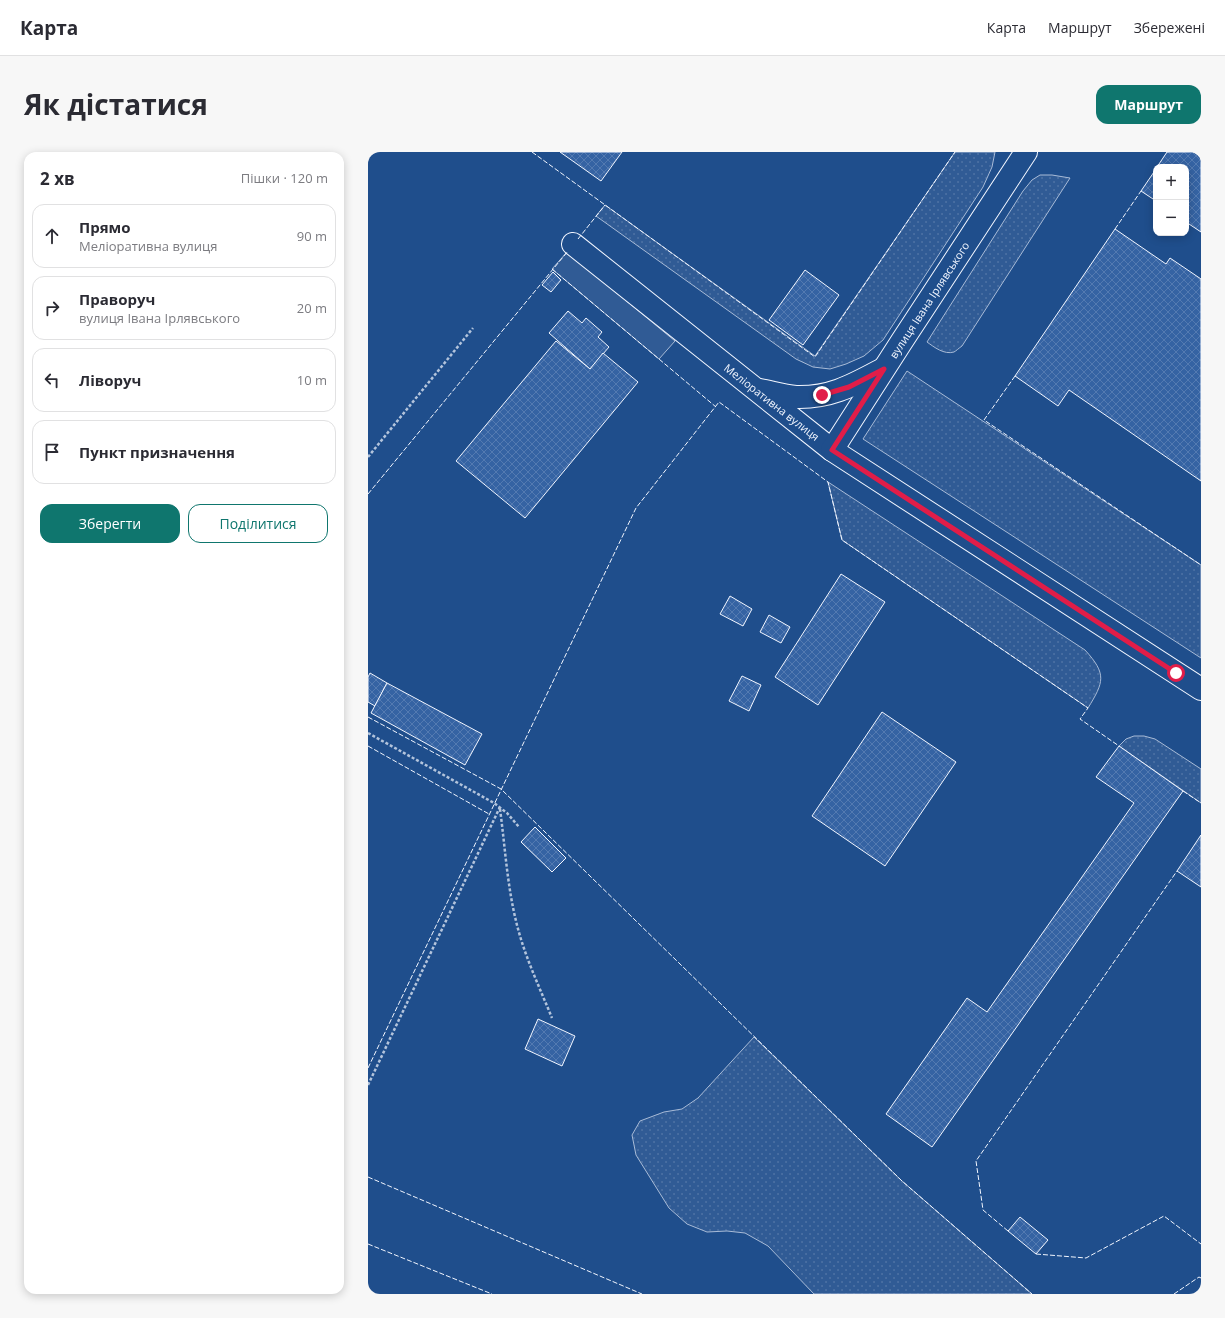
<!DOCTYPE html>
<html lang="uk">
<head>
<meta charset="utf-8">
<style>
	:root { --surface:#fff; --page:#f7f7f7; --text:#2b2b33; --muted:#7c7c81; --line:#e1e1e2; --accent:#0f766e }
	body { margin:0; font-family:"Open Sans",sans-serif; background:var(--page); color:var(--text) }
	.controls { position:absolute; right:12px; top:12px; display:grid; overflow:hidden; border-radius:8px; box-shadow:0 2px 10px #0003 }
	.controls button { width:36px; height:36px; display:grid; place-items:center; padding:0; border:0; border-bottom:1px solid var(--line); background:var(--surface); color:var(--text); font:20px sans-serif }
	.stop { position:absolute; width:12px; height:12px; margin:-9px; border:3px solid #e11d48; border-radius:50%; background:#fff }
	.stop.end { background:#e11d48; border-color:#fff; box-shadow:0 1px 4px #0008 }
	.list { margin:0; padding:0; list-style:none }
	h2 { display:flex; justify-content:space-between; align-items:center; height:52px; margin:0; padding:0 16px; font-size:17px }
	h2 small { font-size:13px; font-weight:400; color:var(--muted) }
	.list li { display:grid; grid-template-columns:26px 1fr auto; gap:12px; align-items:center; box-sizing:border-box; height:64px; margin:0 8px 8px; padding:0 8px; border:1px solid var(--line); border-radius:12px }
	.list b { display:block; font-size:15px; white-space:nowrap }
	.list p { margin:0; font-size:13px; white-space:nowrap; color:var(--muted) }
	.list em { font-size:13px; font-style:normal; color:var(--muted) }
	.actions { display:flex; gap:8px; padding:12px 16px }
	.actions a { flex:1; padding:9px 0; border:1px solid var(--accent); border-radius:12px; text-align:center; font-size:14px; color:var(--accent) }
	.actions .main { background:var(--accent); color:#fff }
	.icon { flex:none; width:22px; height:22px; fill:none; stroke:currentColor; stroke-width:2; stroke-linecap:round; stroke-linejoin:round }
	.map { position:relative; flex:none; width:833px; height:1142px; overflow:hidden; border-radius:12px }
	header { display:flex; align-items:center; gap:24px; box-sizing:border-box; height:56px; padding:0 20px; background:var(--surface); border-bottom:1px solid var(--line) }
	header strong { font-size:19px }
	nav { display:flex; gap:22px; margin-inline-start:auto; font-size:14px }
	.intro { display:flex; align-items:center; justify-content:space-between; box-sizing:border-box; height:96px; padding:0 24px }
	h1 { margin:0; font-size:28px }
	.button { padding:10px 18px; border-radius:12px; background:var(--accent); color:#fff; font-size:14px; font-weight:700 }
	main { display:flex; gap:24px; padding:0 24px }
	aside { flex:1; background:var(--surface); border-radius:12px; box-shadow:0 2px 10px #0003 }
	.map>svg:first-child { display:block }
	.grass { fill:url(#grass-dots); stroke:#a8bbd7 }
	.built { fill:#305b95; stroke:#a8bbd7 }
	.building { fill:url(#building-cross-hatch); stroke:#f2f6ff }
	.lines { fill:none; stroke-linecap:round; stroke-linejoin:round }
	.minor-casing { stroke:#f2f6ff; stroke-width:24 }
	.path { stroke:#b3c4dc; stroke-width:2.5; stroke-dasharray:3 2; stroke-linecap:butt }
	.minor { stroke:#1f4e8c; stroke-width:22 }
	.fence { stroke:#f2f6ff; stroke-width:1; stroke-dasharray:5 2; stroke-linecap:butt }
	.route { stroke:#e11d48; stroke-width:5 }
	.labels { text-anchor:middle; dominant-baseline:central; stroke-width:3; stroke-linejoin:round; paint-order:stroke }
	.street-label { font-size:11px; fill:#f2f6ff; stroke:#1f4e8c }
</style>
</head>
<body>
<header>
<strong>Карта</strong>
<nav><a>Карта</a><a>Маршрут</a><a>Збережені</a></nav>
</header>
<div class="intro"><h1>Як дістатися</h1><a class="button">Маршрут</a></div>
<main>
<aside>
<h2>2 хв<small>Пішки · 120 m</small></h2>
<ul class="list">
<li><svg class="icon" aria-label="ahead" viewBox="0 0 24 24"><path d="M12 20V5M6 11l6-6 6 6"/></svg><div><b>Прямо</b><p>Меліоративна вулиця</p></div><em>90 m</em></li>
<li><svg class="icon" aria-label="right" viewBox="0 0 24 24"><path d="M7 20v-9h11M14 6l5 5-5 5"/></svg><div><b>Праворуч</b><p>вулиця Івана Ірлявського</p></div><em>20 m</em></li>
<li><svg class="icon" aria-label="left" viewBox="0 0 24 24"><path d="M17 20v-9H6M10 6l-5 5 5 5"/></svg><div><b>Ліворуч</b></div><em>10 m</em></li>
<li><svg class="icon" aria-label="arrive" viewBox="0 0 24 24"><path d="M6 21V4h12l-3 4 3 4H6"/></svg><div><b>Пункт призначення</b></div></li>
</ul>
<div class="actions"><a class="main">Зберегти</a><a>Поділитися</a></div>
</aside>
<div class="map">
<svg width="833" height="1142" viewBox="0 0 833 1142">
	<defs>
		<pattern id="grass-dots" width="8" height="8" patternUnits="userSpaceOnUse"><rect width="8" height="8" fill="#305b95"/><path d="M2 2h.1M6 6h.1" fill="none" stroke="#4e73a5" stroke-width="1.8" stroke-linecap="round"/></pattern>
		<pattern id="building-cross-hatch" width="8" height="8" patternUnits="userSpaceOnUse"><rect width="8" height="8" fill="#3563a3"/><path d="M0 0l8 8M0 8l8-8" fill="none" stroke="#537ab1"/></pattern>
	</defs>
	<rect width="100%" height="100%" fill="#1f4e8c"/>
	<!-- grass -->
	<g class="grass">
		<path d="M587,0h40l-3,15 -9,20 -100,153 -19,16 -18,8 -16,5 -17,-2 -17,-8 -200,-143 9,-11 210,151z"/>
		<path d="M672,23h12l18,3 -108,168c-3,2 -6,5 -8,6 -10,3 -20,-5 -27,-10l96,-151 9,-11z"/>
		<path d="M539,219l294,194v93l-338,-219z"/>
		<path d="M460,330l257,168c22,24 19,32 3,58l-246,-168z"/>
		<path d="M766,584h10l11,3 46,30v34l-82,-57 7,-7z"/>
		<path d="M386,885l148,144 130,113h-218l-46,-48 -23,-13 -18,-2 -20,1 -20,-8 -18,-16 -33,-53 -4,-20 8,-14 24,-9 18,-3 16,-11z"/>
	</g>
	<!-- built -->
	<path class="built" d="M199,100l108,89 -16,18 -107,-90z"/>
	<!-- building -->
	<g class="building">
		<path d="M192,0h62l-21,29z"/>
		<path d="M799,0h27l7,5v75l-15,-10v-55h-29z"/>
		<path d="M788,17v32l-15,-10z"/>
		<path d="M747,77l51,35 4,-6 31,21v202l-132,-91 -11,16 -43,-30z"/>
		<path d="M437,118l34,25 -36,50 -34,-25z"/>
		<path d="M185,120l8,8 -10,12 -9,-7z"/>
		<path d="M200,159l14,12 4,-5 16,14 -4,5 11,10 -19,22 -41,-36z"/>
		<path d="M188,189l34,28 13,-16 35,29 -113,136 -69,-57z"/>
		<path d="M473,422l44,28 -67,103 -43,-28z"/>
		<path d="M362,444l22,13 -9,17 -23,-12z"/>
		<path d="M401,463l21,12 -9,16 -21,-11z"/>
		<path d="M2,521l17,10 -12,23 -7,-4v-25z"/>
		<path d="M374,524l19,9 -12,26 -20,-10z"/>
		<path d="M19,531l95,51 -17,31 -94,-52z"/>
		<path d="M514,560l74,50 -71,104 -73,-50z"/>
		<path d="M751,594l64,45 -251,356 -46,-33 81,-116 20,14 147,-209 -38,-26z"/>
		<path d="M167,675l31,31 -14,14 -31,-30z"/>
		<path d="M833,683v52l-24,-16z"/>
		<path d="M170,867l37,17 -13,30 -37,-17z"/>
		<path d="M652,1065l28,23 -12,14 -28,-23z"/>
	</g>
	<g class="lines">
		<!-- minor casing -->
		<g class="minor-casing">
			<g id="minor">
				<path d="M205,92l259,206 369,239"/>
				<path d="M392,238c11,2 24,6 36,7 35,1 57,-12 87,-28"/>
				<path d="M464,298l70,-109 124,-189"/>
			</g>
		</g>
		<!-- path -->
		<g class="path">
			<path d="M0,305l105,-129"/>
			<path d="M0,581l126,70 13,10 12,14"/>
			<path d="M132,657c5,37 7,75 16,112 8,34 23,65 36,97"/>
			<path d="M0,933l132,-278"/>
		</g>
		<!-- minor -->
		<use href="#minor" class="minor"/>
		<!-- fence -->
		<g class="fence">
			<path d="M164,0l283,205 140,-205"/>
			<path d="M747,77l26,-38"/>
			<path d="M210,87l27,-34"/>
			<path d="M184,117l164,138"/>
			<path d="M647,224l-31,44 217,145"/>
			<path d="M0,342l200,-243"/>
			<path d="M0,565l133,72 401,392 130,113"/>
			<path d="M0,594l121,68"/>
			<path d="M815,639l18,12"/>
			<path d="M0,916l268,-560 83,-106 109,80 14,58 246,168 -8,11 39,27"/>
			<path d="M0,1025l274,117"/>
			<path d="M640,1079l-25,-21 -7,-49 201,-290"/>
			<path d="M0,1092l124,50"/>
			<path d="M668,1102l50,4 78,-42 37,28"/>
			<path d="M806,1142l25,-17 2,1"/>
		</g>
	</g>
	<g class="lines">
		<!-- route -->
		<path class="route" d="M454,243l27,-8 35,-18 -52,81 344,223"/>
	</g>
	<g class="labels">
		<!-- street labels -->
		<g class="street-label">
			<text transform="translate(561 148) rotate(-57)">вулиця Івана Ірлявського</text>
			<text transform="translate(404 250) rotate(38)">Меліоративна вулиця</text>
		</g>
	</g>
</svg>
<div class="controls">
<button>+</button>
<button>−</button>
</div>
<div class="stop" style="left:808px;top:521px"></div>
<div class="stop end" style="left:454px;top:243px"></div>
</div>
</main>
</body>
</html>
